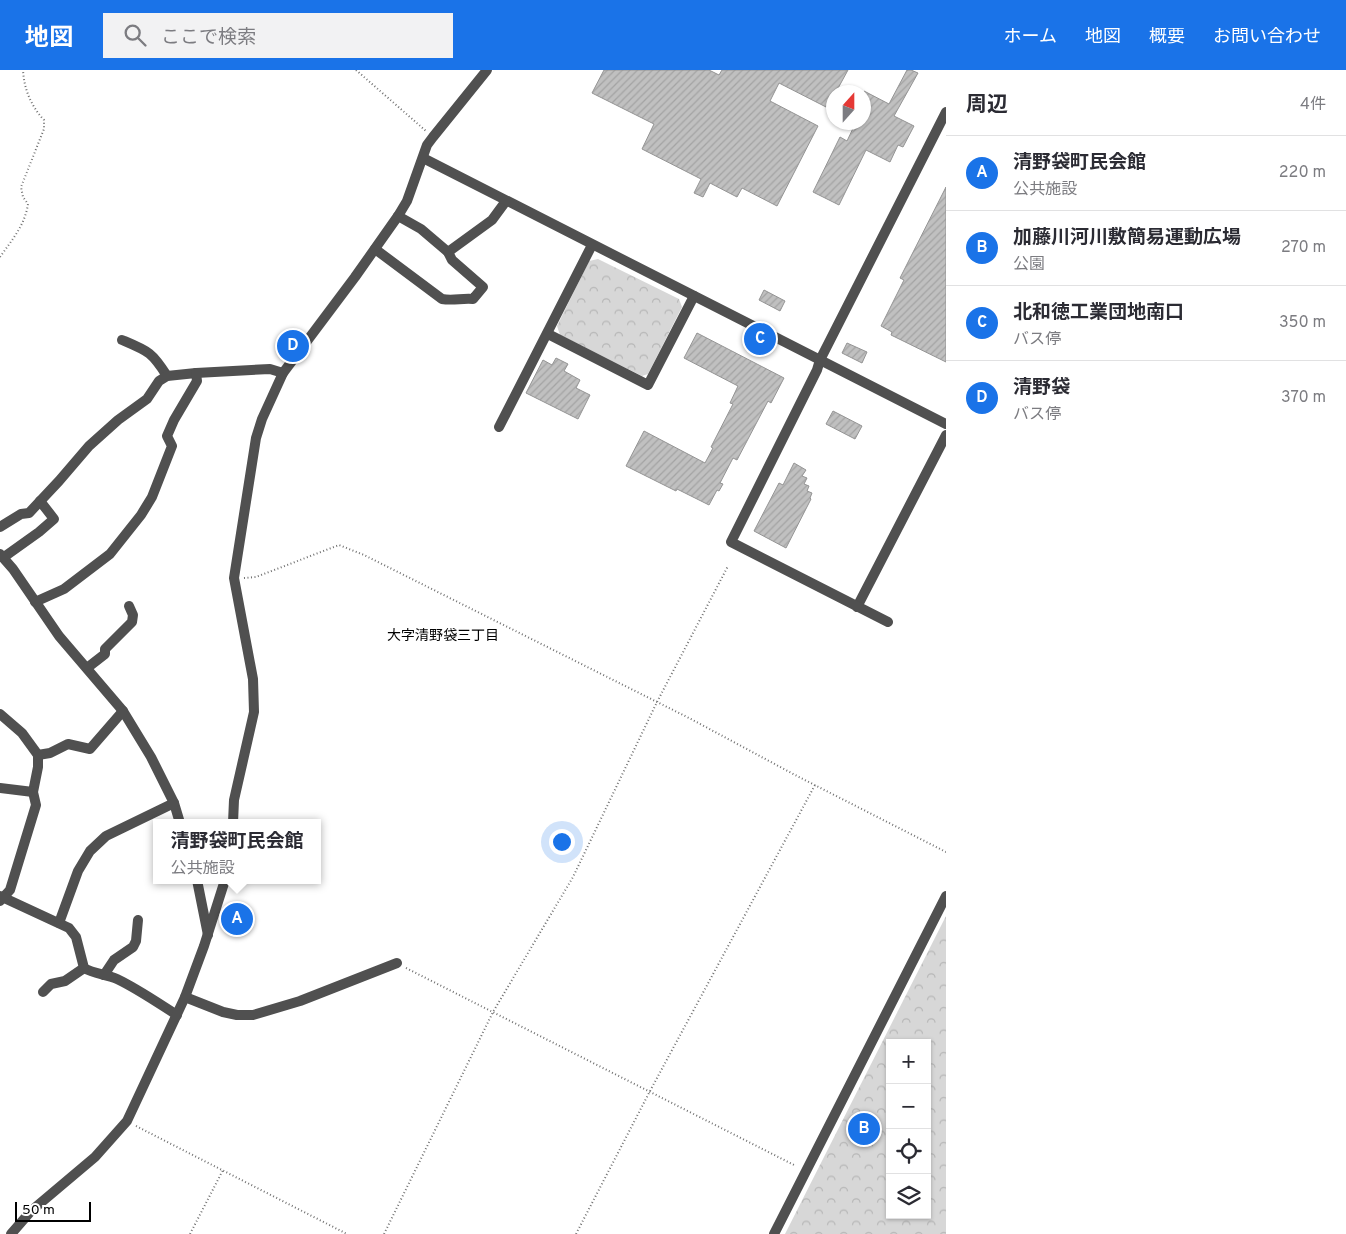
<!DOCTYPE html>
<html lang="ja">
<head>
<meta charset="utf-8">
<style>
	:root { --surface:#fff; --page:#f2f2f3; --text:#2b2b33; --muted:#7c7c81; --line:#e1e1e2; --accent:#1a73e8 }
	body { margin:0; font-family:Overpass,"Noto Sans JP",sans-serif; background:var(--page); color:var(--text) }
	.controls { position:absolute; right:15px; bottom:15px; display:grid; overflow:hidden; border-radius:0px; box-shadow:0 1px 4px #0004 }
	.controls button { width:45px; height:45px; display:grid; place-items:center; padding:0; border:0; border-bottom:1px solid var(--line); background:var(--surface); color:var(--text); font:25px sans-serif }
	.compass { position:absolute; left:826px; top:15px; width:45px; height:45px; border-radius:50%; background:var(--surface); box-shadow:0 1px 4px #0004; rotate:21deg }
	.scale { position:absolute; left:15px; bottom:12px; width:76px; box-sizing:border-box; padding-left:5px; border:2px solid #000; border-top:0; font-size:14px; line-height:18px; white-space:nowrap; color:#000; -webkit-text-stroke:4px #fff; paint-order:stroke }
	.you { position:absolute; left:561px; top:771px; width:18px; height:18px; margin:-12px; border:4px solid #fff; border-radius:50%; background:#1a73e8; box-shadow:0 0 0 8px #1a73e833 }
	.badge { display:grid; place-items:center; width:32px; height:32px; border-radius:50%; background:var(--accent); color:#fff; font-size:16px; font-weight:700 }
	.pin { position:absolute; translate:-50% -50%; border:2px solid #fff; box-shadow:0 1px 5px #0006 }
	.popup { position:absolute; left:153px; top:749px; width:168px; height:65px; box-sizing:border-box; display:grid; place-content:center; border-radius:0px; background:var(--surface); filter:drop-shadow(0 1px 4px #0005); font-size:16px; white-space:nowrap; color:var(--muted) }
	.popup b { font-size:19px; color:var(--text) }
	.popup::after { content:''; position:absolute; left:50%; top:100%; margin-left:-10px; border:10px solid transparent; border-top-color:var(--surface) }
	.list { margin:0; padding:0; list-style:none }
	h2 { display:flex; justify-content:space-between; align-items:center; height:65px; margin:0; padding:0 20px; font-size:21px }
	h2 small { font-size:16px; font-weight:400; color:var(--muted) }
	.list li { display:grid; grid-template-columns:32px 1fr auto; gap:15px; align-items:center; box-sizing:border-box; height:75px; padding:0 20px; border-top:1px solid var(--line) }
	.list b { display:block; font-size:19px; white-space:nowrap }
	.list p { margin:0; font-size:16px; white-space:nowrap; color:var(--muted) }
	.list em { font-size:16px; font-style:normal; color:var(--muted) }
	.icon { flex:none; width:28px; height:28px; fill:none; stroke:currentColor; stroke-width:2; stroke-linecap:round; stroke-linejoin:round }
	.map { position:relative; flex:none; width:946px; height:1164px; overflow:hidden }
	header { display:flex; align-items:center; gap:30px; box-sizing:border-box; height:70px; padding:0 25px; background:var(--accent); color:#fff }
	header strong { font-size:24px }
	nav { display:flex; gap:28px; margin-inline-start:auto; font-size:18px }
	.search { width:350px; height:45px; background:var(--page); display:flex; align-items:center; gap:12px; box-sizing:border-box; padding:0 18px; border-radius:0px; color:var(--muted); font-size:19px }
	main { display:flex }
	aside { flex:1; background:var(--surface) }
	.map>svg:first-child { display:block }
	.park { fill:url(#park-crowns); fill-rule:evenodd }
	.building { fill:url(#building-hatch); stroke:#949494 }
	.lines { fill:none; stroke-linecap:round; stroke-linejoin:round }
	.path { stroke:#727272; stroke-width:2; stroke-dasharray:1 2.5; stroke-linecap:butt }
	.minor { stroke:#505050; stroke-width:10 }
	.tertiary { stroke:#505050; stroke-width:10 }
	.labels { text-anchor:middle; dominant-baseline:central; stroke-width:4; stroke-linejoin:round; paint-order:stroke }
	.neighbourhood-label { font-size:14px; fill:#000; stroke:#fff }
</style>
</head>
<body>
<header>
<strong>地図</strong>
<div class="search"><svg class="icon" aria-label="search" viewBox="0 0 24 24"><circle cx="10" cy="10" r="6"/><path d="M15 15l6 6"/></svg>ここで検索</div>
<nav><a>ホーム</a><a>地図</a><a>概要</a><a>お問い合わせ</a></nav>
</header>
<main>
<div class="map">
<svg width="946" height="1164" viewBox="0 0 946 1164">
	<defs>
		<pattern id="park-crowns" width="20" height="18" patternUnits="userSpaceOnUse" patternTransform="scale(1.25)"><rect width="20" height="18" fill="#d7d7d7"/><path d="M2 6a3 3 0 1 1 6 0M12 15a3 3 0 1 1 6 0" fill="none" stroke="#b7b7b7"/></pattern>
		<pattern id="building-hatch" width="6" height="6" patternUnits="userSpaceOnUse" patternTransform="scale(1.25)"><rect width="6" height="6" fill="#c0c0c0"/><path d="M-1 1l2-2M0 6l6-6M5 7l2-2" fill="none" stroke="#a3a3a3"/></pattern>
	</defs>
	<rect width="100%" height="100%" fill="#fff"/>
	<!-- park -->
	<g class="park">
		<path d="M598,189l81,40 3,8 -34,67 -6,2 -82,-41 -3,-9 32,-65z"/>
		<path d="M946,846v318h-161zM890,973h37v172h-37z"/>
	</g>
	<!-- building -->
	<g class="building">
		<path d="M604,0h105l10,5 3,-5h126l-12,22h-2v6l-6,10 -49,-25 -9,18 48,25 -41,80 -35,-18 -5,9 -27,-14 -7,14 -9,-4 7,-14 -59,-30 12,-25 -62,-31z"/>
		<path d="M907,0h4l7,3 -24,43 20,10 -11,21 -5,-2 -8,17 -24,-12 -27,55 -26,-13 27,-55 7,4 9,-19h8v-31l25,13z"/>
		<path d="M946,117v175l-55,-27 1,-3 -11,-6 23,-46 -4,-2z"/>
		<path d="M764,220l21,11 -5,10 -21,-11z"/>
		<path d="M697,263l87,45 -13,25 -3,-2 -31,59 -4,-2 -13,25 3,1 -4,7 -2,-1 -8,15 -32,-16 -1,2 -50,-25 18,-35 61,32 8,-15 -2,-1 22,-43 -3,-1 8,-17 -54,-28z"/>
		<path d="M847,273l20,9 -5,11 -20,-10z"/>
		<path d="M556,288l12,6 -4,7 16,9 -4,8 14,7 -12,24 -52,-26 17,-33 9,5z"/>
		<path d="M833,341l29,15 -7,13 -29,-15z"/>
		<path d="M794,393l12,7 -4,6 5,2 -3,6 5,2 -2,5 5,2 -2,5 1,1 -25,49 -32,-17 25,-48 4,2z"/>
	</g>
	<g class="lines">
		<!-- path -->
		<g class="path">
			<path d="M356,0l70,61"/>
			<path d="M0,187c12,-17 25,-32 28,-53l-5,-7 -2,-10 23,-58v-9c-13,-14 -20,-31 -21,-50"/>
			<path d="M244,508l12,-1 83,-32 25,10 325,163 108,58 149,76"/>
			<path d="M406,898l390,198"/>
			<path d="M136,1056l211,108"/>
			<path d="M190,1164l33,-64"/>
			<path d="M384,1164l109,-222 80,-135 84,-175 71,-136"/>
			<path d="M576,1164l74,-143 165,-306"/>
		</g>
		<!-- minor -->
		<g class="minor">
			<path d="M375,179l67,50c11,2 20,-1 31,0l10,-12 -31,-27 -4,-8 -27,-23 -23,-13"/>
			<path d="M448,182l44,-32 14,-19"/>
			<path d="M548,264l100,51 46,-89"/>
			<path d="M122,270c26,11 30,12 45,36"/>
			<path d="M499,357l93,-182"/>
			<path d="M0,457l21,-13 8,-1 30,-32 30,-35 29,-26 29,-21 12,-18 8,-5 29,-3"/>
			<path d="M0,484l13,15 46,67 64,75 28,46 23,46 6,20"/>
			<path d="M4,487l35,-25 15,-13 -14,-18"/>
			<path d="M35,532l29,-13 46,-35 31,-39 11,-18 20,-51 -5,-10 7,-16 23,-39 -1,-8 74,-4 13,4"/>
			<path d="M857,537l89,-172"/>
			<path d="M888,552l-157,-80 86,-172 3,-10 126,-248"/>
			<path d="M87,598l18,-14v-5l27,-27 1,-7 -4,-9"/>
			<path d="M0,644l22,19 16,22v12l-5,25 3,13 -26,85 -10,11"/>
			<path d="M38,685l12,-2 18,-9 22,5 33,-38"/>
			<path d="M0,718l33,4"/>
			<path d="M197,810l11,55"/>
			<path d="M0,826l69,32 7,9 8,31c10,6 22,6 33,11 21,10 41,24 60,36"/>
			<path d="M59,853l19,-52 12,-20 16,-15 68,-33"/>
			<path d="M104,905l10,-15 19,-13 3,-6 2,-21"/>
			<path d="M43,922l8,-8 14,-3 19,-13"/>
			<path d="M185,927l38,15 14,3h16l47,-14 97,-38"/>
		</g>
		<!-- tertiary -->
		<g class="tertiary">
			<path d="M423,88l523,266"/>
			<path d="M233,753l1,-23 20,-88 -1,-33 -19,-101 22,-140 6,-19 21,-46 72,-96 43,-61 9,-15 20,-56 6,-8 54,-67"/>
			<path d="M11,1164l20,-23 64,-54 32,-36 58,-124 19,-51 21,-66"/>
			<path d="M774,1164l172,-338"/>
		</g>
	</g>
	<g class="labels">
		<!-- neighbourhood labels -->
		<g class="neighbourhood-label">
			<text x="443" y="566">大字清野袋三丁目</text>
		</g>
	</g>
</svg>
<div class="controls">
<button>+</button>
<button>−</button>
<button><svg class="icon" aria-label="locate" viewBox="0 0 24 24"><circle cx="12" cy="12" r="6"/><path d="M12 2v4M12 18v4M2 12h4M18 12h4"/></svg></button>
<button><svg class="icon" aria-label="layers" viewBox="0 0 24 24"><path d="M12 4l9 5-9 5-9-5zM3 14l9 5 9-5"/></svg></button>
</div>
<svg class="compass" viewBox="-18 -18 36 36"><path d="M0-13l5 13h-10z" fill="#e53935"/><path d="M0 13l5-13h-10z" fill="#7c7c81"/></svg>
<div class="scale">50 m</div>
<div class="you"></div>
<div class="pin badge" style="left:237px;top:849px">A</div>
<div class="popup"><b>清野袋町民会館</b>公共施設</div>
<div class="pin badge" style="left:864px;top:1059px">B</div>
<div class="pin badge" style="left:760px;top:269px">C</div>
<div class="pin badge" style="left:293px;top:276px">D</div>
</div>
<aside>
<h2>周辺<small>4件</small></h2>
<ul class="list">
<li><span class="badge">A</span><div><b>清野袋町民会館</b><p>公共施設</p></div><em>220 m</em></li>
<li><span class="badge">B</span><div><b>加藤川河川敷簡易運動広場</b><p>公園</p></div><em>270 m</em></li>
<li><span class="badge">C</span><div><b>北和徳工業団地南口</b><p>バス停</p></div><em>350 m</em></li>
<li><span class="badge">D</span><div><b>清野袋</b><p>バス停</p></div><em>370 m</em></li>
</ul>
</aside>
</main>
</body>
</html>
